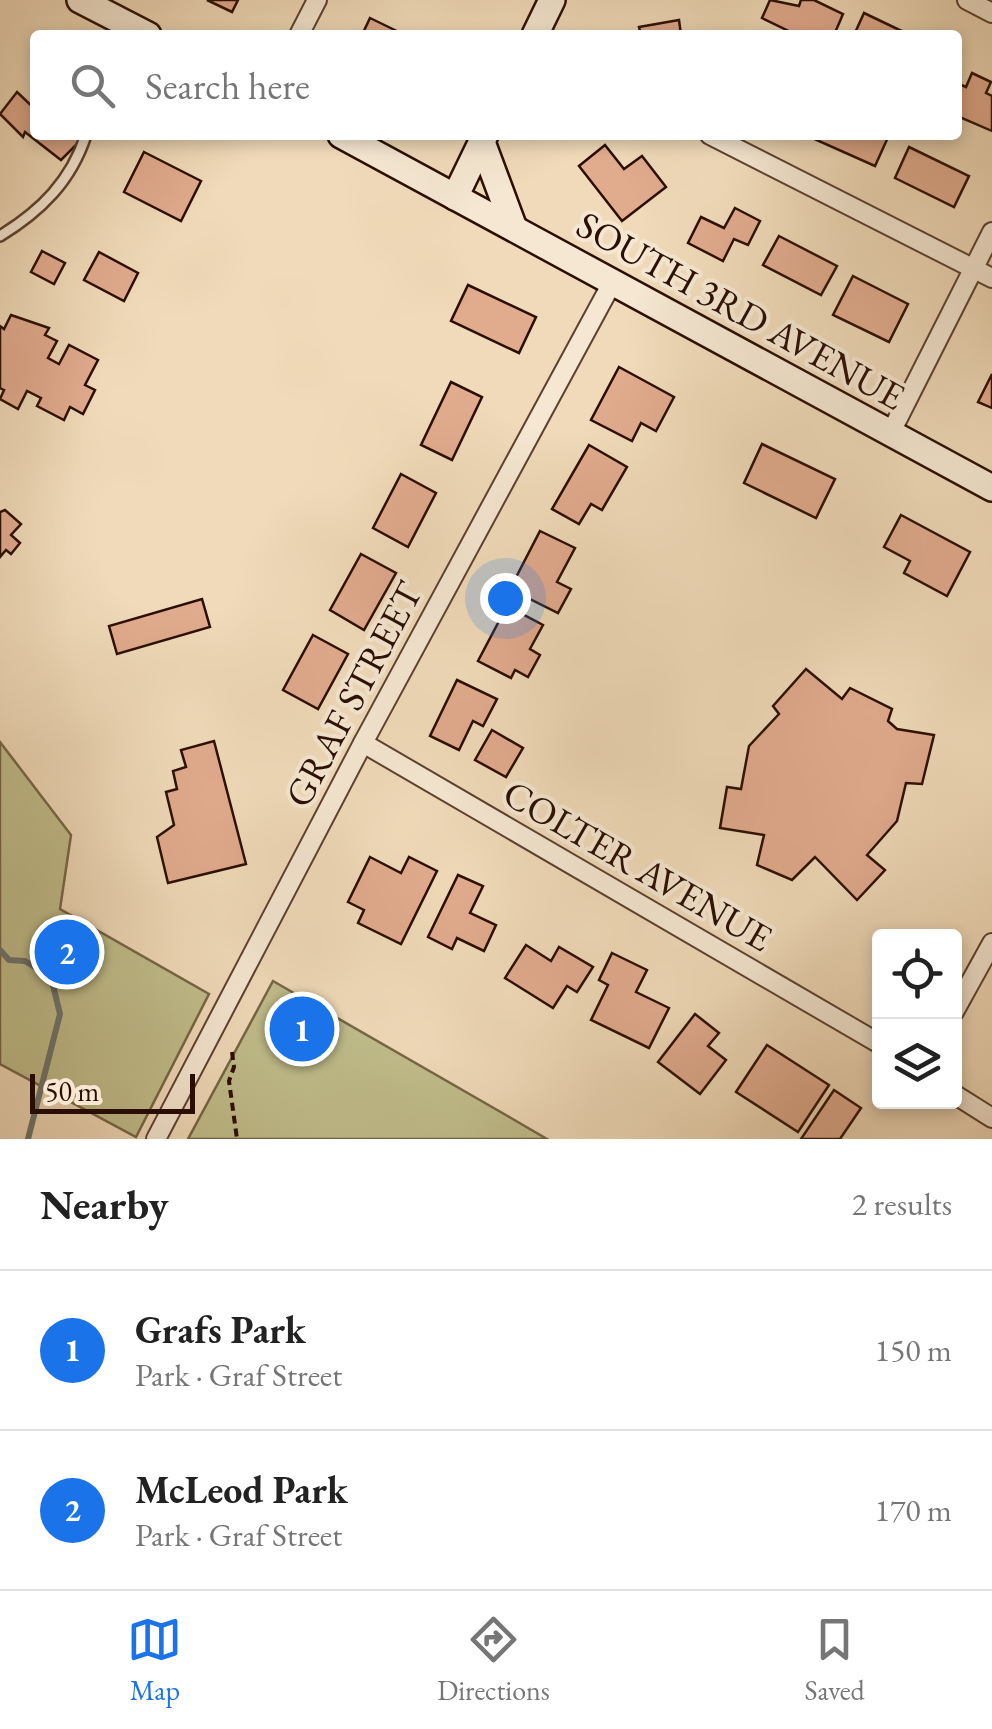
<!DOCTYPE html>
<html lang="en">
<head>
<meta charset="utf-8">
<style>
	:root { --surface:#fff; --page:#f2f2f2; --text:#222; --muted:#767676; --line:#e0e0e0; --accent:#1a73e8 }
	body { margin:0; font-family:"EB Garamond",serif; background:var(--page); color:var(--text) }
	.controls { position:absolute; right:30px; bottom:30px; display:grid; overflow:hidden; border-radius:10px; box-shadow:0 5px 15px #0003 }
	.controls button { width:90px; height:90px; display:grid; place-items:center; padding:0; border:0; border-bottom:2px solid var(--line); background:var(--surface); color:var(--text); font:50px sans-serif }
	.scale { position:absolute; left:30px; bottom:25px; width:165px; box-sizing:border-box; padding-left:10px; border:5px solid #2b0e02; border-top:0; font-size:28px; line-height:35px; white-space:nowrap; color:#2b0e02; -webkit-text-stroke:8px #f5e7d2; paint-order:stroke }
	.you { position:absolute; left:505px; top:598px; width:35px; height:35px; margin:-25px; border:8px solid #fff; border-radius:50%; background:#1a73e8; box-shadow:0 0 0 15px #1a73e833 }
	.badge { display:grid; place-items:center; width:65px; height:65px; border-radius:50%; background:var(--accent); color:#fff; font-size:32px; font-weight:700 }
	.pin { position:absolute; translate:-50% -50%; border:5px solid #fff; box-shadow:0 2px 10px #0006 }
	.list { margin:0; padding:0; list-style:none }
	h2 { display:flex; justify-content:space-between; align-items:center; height:130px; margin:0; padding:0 40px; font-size:42px }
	h2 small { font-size:32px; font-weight:400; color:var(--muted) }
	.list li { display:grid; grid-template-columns:65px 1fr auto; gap:30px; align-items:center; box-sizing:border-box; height:160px; padding:0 40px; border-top:2px solid var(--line) }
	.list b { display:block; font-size:38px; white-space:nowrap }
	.list p { margin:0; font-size:32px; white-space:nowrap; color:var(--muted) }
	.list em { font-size:32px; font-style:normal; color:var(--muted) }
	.icon { flex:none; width:55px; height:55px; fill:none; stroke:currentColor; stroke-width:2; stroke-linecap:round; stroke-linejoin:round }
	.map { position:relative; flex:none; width:992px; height:1139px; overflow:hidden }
	.search { position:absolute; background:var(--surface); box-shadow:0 5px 15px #0003; left:30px; right:30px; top:30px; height:110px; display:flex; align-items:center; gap:25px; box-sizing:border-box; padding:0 35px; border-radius:10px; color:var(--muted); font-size:38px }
	.sheet { height:450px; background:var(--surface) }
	nav { display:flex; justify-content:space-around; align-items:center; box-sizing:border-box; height:140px; border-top:2px solid var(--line); background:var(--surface); font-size:28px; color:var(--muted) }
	nav a { display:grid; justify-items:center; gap:5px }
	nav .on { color:var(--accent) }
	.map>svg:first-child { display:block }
	.green { fill:#c0bd8b; stroke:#766646; stroke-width:2.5 }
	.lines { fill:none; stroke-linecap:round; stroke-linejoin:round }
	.stream { stroke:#6e756d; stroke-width:6 }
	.building { fill:#e1ab8e; stroke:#2b0e02; stroke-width:2.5 }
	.lane-casing { stroke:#5c4130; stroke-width:14 }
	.street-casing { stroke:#5c4130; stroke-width:22 }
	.secondary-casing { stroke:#2b0e02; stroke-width:30 }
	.path { stroke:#2b0e02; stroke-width:4; stroke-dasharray:8 5; stroke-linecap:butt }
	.lane { stroke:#f5e7d2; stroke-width:9 }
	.street { stroke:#f5e7d2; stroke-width:18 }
	.secondary { stroke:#f5e7d2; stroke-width:25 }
	.labels { text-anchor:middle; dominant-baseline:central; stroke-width:8; stroke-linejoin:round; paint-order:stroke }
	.street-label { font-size:38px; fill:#2b0e02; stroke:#f5e7d2 }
</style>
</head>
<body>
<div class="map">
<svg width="992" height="1139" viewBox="0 0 992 1139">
	<rect width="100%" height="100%" fill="#f0dab9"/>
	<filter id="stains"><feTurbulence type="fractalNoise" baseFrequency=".002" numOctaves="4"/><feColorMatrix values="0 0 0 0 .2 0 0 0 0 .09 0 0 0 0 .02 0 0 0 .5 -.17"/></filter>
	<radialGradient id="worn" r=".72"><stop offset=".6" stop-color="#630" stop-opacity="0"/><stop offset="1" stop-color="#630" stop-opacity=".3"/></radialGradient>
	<!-- green -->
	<g class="green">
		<path d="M0,742l71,93 -11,74 149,85 -73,143 -136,-73z"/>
		<path d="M273,981l238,137 36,21h-359z"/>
	</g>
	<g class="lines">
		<!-- stream -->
		<path class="stream" d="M0,950l9,10 16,1 26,16 9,37 -32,125"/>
	</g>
	<!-- building -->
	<g class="building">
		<path d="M207,0h31l-6,12z"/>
		<path d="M770,0l29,6 2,-6h13l29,14 -9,21h-37l-35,-17z"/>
		<path d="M864,13l46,22h-56z"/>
		<path d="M370,18l35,17h-43z"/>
		<path d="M679,20l2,15h-40l-2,-8z"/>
		<path d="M972,73l19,9 -5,11 6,3v35l-35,-15v-33l9,4z"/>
		<path d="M17,92l18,17v26h39l6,6 -19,19 -36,-28 -2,5 -23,-23z"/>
		<path d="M814,135h75l-14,31 -63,-28z"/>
		<path d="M605,145l19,24 18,-13 24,31 -44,34 -43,-55z"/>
		<path d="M909,147l60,29 -15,31 -59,-29z"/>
		<path d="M144,152l57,29 -20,40 -57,-29z"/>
		<path d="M735,208l25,13 -12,24 -14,-6 -11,22 -35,-18 13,-26 23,11z"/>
		<path d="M779,236l58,30 -16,29 -58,-30z"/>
		<path d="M42,251l23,12 -11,21 -23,-12z"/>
		<path d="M99,252l39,21 -14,28 -40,-21z"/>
		<path d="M853,276l55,28 -19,38 -56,-27z"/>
		<path d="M468,285l68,32 -17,36 -68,-32z"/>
		<path d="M11,315l38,13 -4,7 12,6 -9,17 11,6 10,-19 29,15 -13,25 10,5 -12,24 -13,-7 -6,13 -27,-14 4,-8 -14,-7 -9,18 -18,-10 4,-9 -4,-2v-62l4,3z"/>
		<path d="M619,367l55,30 -18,34 -15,-8 -9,18 -41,-21z"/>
		<path d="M992,374v34l-14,-6z"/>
		<path d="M451,382l31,15 -30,63 -31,-15z"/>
		<path d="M762,444l73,35 -19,39 -72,-35z"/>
		<path d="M589,445l38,22 -25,43 -11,-6 -12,20 -27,-15z"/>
		<path d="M401,474l35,19 -28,54 -35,-19z"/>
		<path d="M5,510l16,14 -10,11 9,8 -9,11 -5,-4 -6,7v-45z"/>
		<path d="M901,515l69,37 -23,44 -43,-23 6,-12 -26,-14z"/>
		<path d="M540,531l35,17 -18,34 14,7 -13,24 -48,-24z"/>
		<path d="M361,554l35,19 -32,57 -34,-20z"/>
		<path d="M202,599l8,28 -93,27 -8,-28z"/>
		<path d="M507,606l36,19 -13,24 10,6 -12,22 -13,-7 -4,8 -33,-17z"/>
		<path d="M313,635l35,19 -30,55 -35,-19z"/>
		<path d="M806,669l36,30 8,-11 42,21 -4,12 9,8 37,6 -12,49 -16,-1 -9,38 -30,34 18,15 -28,30 -42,-43 -23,23 -35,-15 7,-30 -44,-7 7,-41 14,2 8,-43 30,-32 -6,-8z"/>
		<path d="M457,680l40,19 -14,27 -10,-5 -14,29 -29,-14z"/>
		<path d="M492,730l31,18 -17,29 -31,-17z"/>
		<path d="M214,741l32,123 -78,19 -11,-46 17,-12 -8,-33 11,-3 -4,-18 13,-4 -5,-17z"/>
		<path d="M370,857l31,16 8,-16 28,14 -36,73 -43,-21 6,-13 -16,-8z"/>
		<path d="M458,875l25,11 -13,27 26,12 -12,26 -27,-13 -5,11 -24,-12z"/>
		<path d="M526,945l25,16 8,-14 34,20 -16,25 -10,-6 -14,22 -48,-30z"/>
		<path d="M612,953l35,17 -11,22 33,16 -20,40 -58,-28 17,-35 -9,-5z"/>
		<path d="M695,1014l24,19 -11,13 18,14 -26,34 -42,-32z"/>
		<path d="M767,1045l62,40 -31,47 -62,-40z"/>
		<path d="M834,1090l27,18 -21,31h-39z"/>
	</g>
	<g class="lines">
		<!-- lane casing -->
		<g class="lane-casing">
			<path id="lane" d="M0,236c41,-25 71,-55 86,-101"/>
		</g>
		<!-- street casing -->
		<g class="street-casing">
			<g id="street">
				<path d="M967,0l25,13"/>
				<path d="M299,35l18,-35"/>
				<path d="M710,135l282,143"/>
				<path d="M890,434l102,-202"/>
				<path d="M363,743l517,301"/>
				<path d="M954,1012l38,-69"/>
				<path d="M954,1094l38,24"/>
				<path d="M156,1139l207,-396 249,-460"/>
			</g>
		</g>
		<!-- secondary casing -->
		<g class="secondary-casing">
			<g id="secondary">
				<path d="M80,0l68,35"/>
				<path d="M535,35l17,-35"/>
				<path d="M341,135l651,353"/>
				<path d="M482,142l32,86"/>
				<path d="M455,197l30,-62"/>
			</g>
		</g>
		<!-- path -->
		<path class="path" d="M232,1052l2,15 -5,14 8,58"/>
		<!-- lane -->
		<use href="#lane" class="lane"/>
		<!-- street -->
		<use href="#street" class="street"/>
		<!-- secondary -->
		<use href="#secondary" class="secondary"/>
	</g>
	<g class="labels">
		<!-- street labels -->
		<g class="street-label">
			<text transform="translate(741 310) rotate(29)">SOUTH 3RD AVENUE</text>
			<text transform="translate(353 694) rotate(-62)">GRAF STREET</text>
			<text transform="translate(638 865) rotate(30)">COLTER AVENUE</text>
		</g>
	</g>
	<rect width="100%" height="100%" filter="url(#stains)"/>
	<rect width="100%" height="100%" fill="url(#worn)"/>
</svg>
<div class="controls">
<button><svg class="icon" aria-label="locate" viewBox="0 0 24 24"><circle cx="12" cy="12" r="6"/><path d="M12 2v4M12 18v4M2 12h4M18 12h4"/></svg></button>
<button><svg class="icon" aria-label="layers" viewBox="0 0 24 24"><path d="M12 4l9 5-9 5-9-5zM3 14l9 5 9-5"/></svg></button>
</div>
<div class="scale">50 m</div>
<div class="you"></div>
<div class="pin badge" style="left:302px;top:1029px">1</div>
<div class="pin badge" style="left:67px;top:952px">2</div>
<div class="search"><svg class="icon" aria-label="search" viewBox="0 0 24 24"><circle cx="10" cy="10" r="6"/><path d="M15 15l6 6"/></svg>Search here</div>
</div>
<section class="sheet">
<h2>Nearby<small>2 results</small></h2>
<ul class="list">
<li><span class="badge">1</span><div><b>Grafs Park</b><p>Park · Graf Street</p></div><em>150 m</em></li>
<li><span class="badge">2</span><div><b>McLeod Park</b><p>Park · Graf Street</p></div><em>170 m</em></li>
</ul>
</section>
<nav>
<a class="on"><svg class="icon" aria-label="map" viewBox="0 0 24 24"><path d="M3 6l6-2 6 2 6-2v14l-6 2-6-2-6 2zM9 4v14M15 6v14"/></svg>Map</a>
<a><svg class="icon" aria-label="directions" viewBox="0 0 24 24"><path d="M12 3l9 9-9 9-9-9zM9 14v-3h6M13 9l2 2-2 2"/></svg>Directions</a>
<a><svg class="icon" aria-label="saved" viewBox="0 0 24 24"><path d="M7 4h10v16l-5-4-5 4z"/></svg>Saved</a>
</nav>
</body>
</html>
